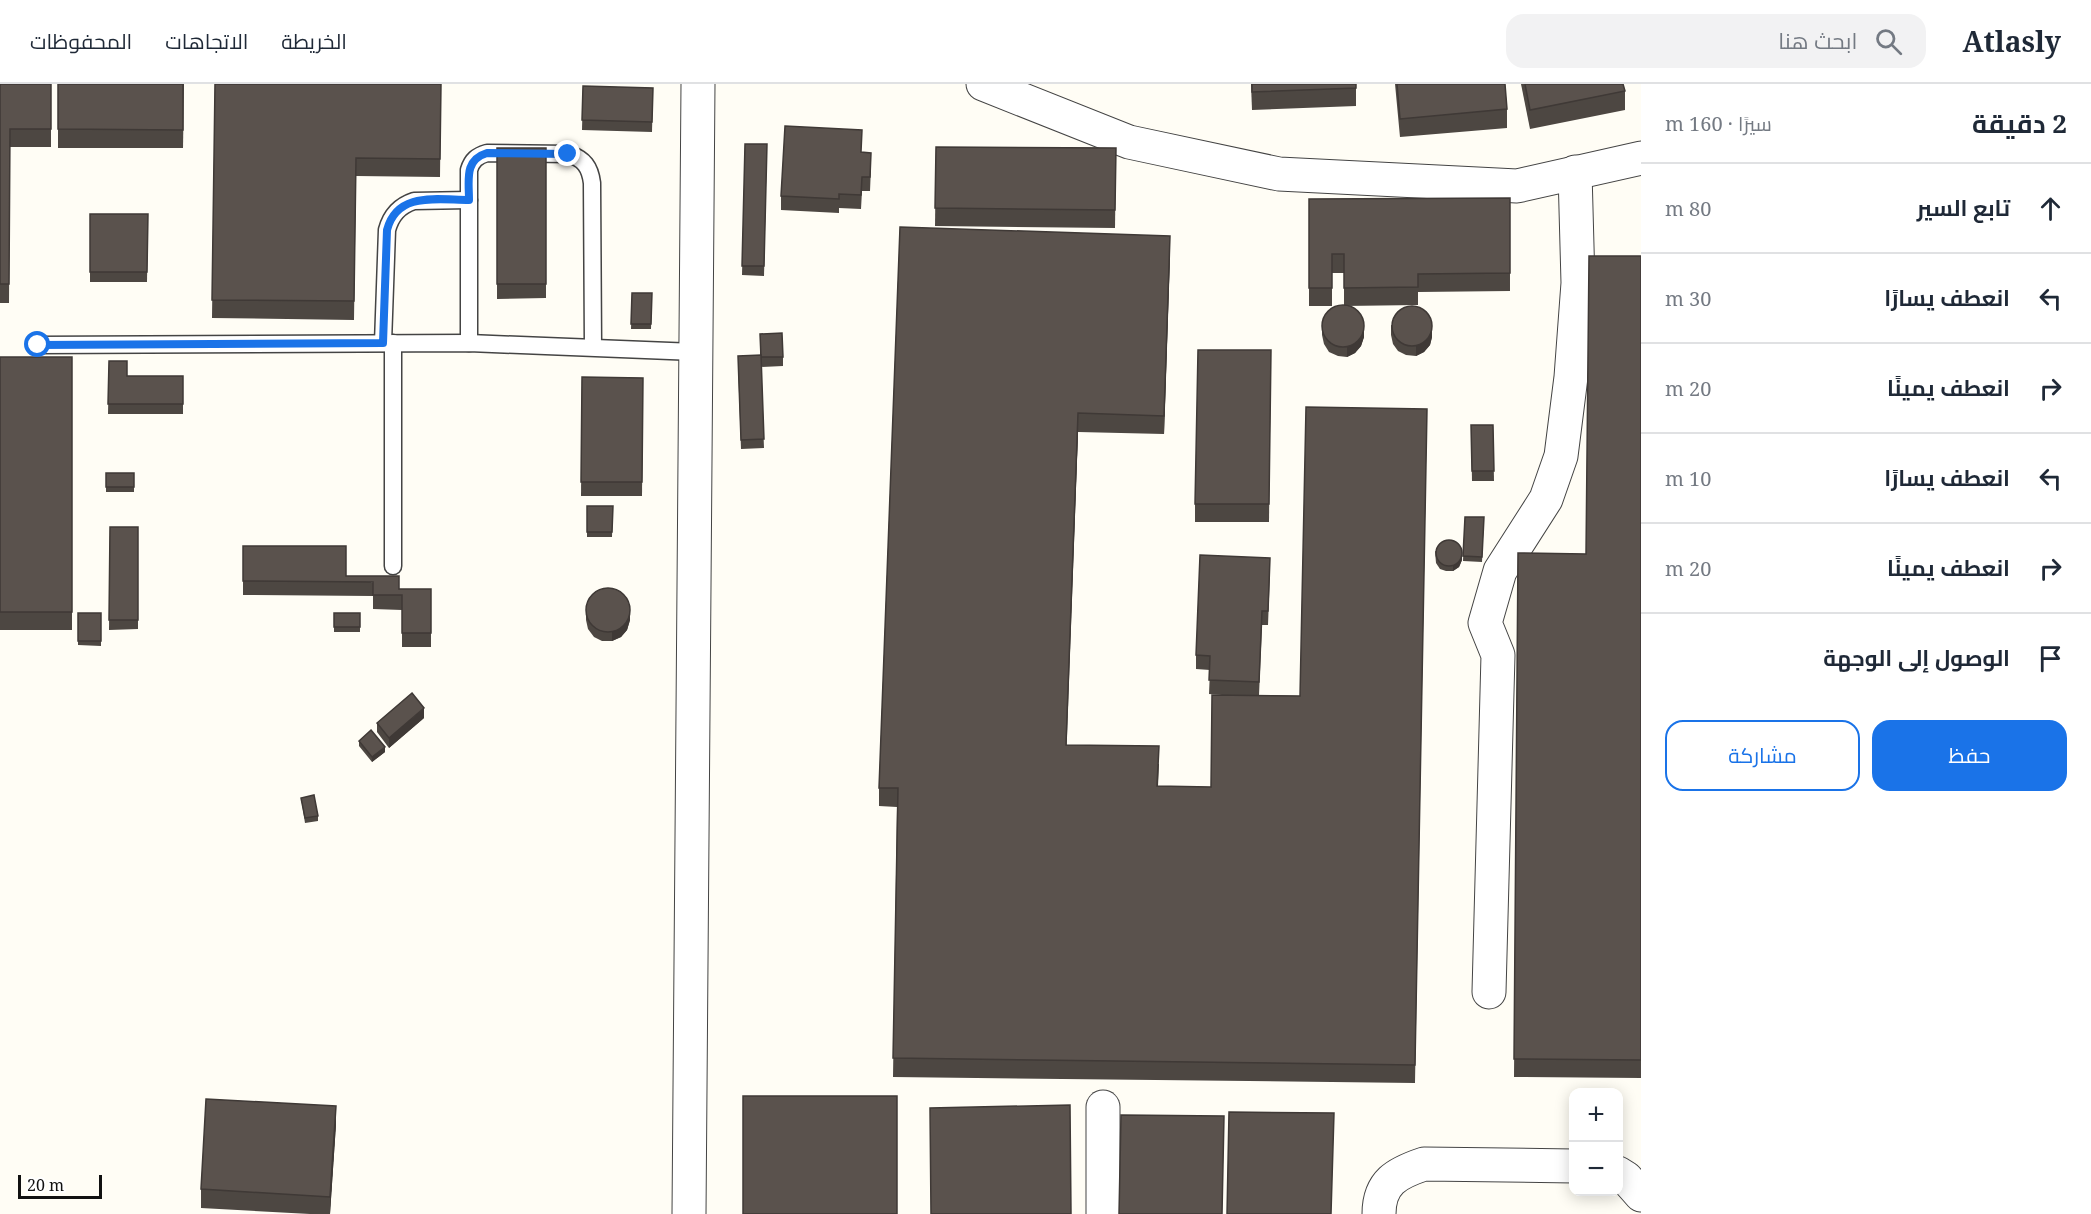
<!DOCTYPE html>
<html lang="ar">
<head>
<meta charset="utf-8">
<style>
	:root { --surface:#fff; --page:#f2f2f3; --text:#1f2937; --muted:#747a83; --line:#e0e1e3; --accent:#1a73e8 }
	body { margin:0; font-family:"Noto Serif",Cairo,serif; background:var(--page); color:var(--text); direction:rtl }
	.controls { position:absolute; right:18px; bottom:18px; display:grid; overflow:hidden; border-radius:12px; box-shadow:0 3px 15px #0003 }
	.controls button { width:54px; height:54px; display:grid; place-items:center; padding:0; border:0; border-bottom:2px solid var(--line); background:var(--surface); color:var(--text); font:30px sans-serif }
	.scale { position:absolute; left:18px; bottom:15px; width:84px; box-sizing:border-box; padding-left:6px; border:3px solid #111; border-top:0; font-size:16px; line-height:21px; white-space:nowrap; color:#111; -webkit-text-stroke:4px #fff; paint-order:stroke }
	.stop { position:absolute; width:18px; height:18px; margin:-14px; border:4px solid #1a73e8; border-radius:50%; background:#fff }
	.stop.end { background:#1a73e8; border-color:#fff; box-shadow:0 2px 6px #0008 }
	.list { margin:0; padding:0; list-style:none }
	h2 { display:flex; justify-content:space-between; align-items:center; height:78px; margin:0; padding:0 24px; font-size:26px }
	h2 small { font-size:20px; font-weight:400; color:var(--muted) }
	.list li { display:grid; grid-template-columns:39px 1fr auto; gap:18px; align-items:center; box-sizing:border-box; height:90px; padding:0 24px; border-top:2px solid var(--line) }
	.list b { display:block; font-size:22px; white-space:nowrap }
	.list em { font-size:20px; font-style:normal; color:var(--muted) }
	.actions { display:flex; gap:12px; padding:18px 24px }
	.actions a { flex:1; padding:14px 0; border:2px solid var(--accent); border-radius:18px; text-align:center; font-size:21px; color:var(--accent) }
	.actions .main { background:var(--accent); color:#fff }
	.icon { flex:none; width:33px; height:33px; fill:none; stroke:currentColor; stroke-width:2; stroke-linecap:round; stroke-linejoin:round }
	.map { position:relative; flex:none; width:1641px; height:1130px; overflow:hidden; direction:ltr }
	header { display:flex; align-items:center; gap:36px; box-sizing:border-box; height:84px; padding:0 30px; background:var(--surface); border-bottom:2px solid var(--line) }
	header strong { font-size:28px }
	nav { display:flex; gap:33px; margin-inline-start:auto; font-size:21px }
	.search { width:420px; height:54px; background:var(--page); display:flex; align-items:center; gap:15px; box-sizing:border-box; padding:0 21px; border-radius:18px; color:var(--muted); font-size:22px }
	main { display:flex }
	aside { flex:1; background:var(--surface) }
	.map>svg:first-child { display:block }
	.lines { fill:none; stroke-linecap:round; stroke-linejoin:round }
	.lane-casing { stroke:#444; stroke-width:19 }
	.street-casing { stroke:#444; stroke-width:35 }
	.lane { stroke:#fff; stroke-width:16 }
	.street { stroke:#fff; stroke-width:33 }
	.wall { fill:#4d4742 }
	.shaded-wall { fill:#3f3936 }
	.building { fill:#5a524d; stroke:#3f3936; stroke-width:1.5 }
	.route { stroke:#1a73e8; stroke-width:8 }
</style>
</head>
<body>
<header>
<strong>Atlasly</strong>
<div class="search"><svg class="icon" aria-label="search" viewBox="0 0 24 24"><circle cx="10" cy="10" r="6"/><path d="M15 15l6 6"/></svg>ابحث هنا</div>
<nav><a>الخريطة</a><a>الاتجاهات</a><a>المحفوظات</a></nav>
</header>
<main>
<aside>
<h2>2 دقيقة<small>سيرًا · 160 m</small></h2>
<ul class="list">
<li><svg class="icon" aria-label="ahead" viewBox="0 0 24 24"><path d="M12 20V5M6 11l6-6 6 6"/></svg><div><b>تابع السير</b></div><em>80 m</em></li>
<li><svg class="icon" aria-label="left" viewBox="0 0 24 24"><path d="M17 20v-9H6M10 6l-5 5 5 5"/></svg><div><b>انعطف يسارًا</b></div><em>30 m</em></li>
<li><svg class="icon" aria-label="right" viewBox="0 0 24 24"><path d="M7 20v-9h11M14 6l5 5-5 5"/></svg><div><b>انعطف يمينًا</b></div><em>20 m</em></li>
<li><svg class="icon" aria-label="left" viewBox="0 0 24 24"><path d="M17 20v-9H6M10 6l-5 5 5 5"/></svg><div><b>انعطف يسارًا</b></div><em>10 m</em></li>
<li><svg class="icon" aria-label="right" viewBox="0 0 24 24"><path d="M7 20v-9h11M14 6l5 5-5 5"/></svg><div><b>انعطف يمينًا</b></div><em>20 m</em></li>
<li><svg class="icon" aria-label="arrive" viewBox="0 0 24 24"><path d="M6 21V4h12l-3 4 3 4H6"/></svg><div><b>الوصول إلى الوجهة</b></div></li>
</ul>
<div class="actions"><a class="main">حفظ</a><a>مشاركة</a></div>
</aside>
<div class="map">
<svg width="1641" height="1130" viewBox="0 0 1641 1130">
	<rect width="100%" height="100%" fill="#fffdf5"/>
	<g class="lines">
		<!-- lane casing -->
		<g class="lane-casing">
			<g id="lane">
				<path d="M383,259l4,-113c4,-15 12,-24 27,-29l55,-1"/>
				<path d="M393,259v223"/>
				<path d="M469,259v-173c3,-10 8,-14 18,-17l82,1c15,5 21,13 23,29l1,164"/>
				<path d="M38,261l431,-2 226,9"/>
			</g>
		</g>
		<!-- street casing -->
		<g class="street-casing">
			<g id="street">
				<path d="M983,0l146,58 150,32 238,12 124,-28"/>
				<path d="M1489,908l9,-337 -13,-32 15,-52 46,-72 15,-43 10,-79 7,-94 -3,-111"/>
				<path d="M1618,1089l8,5 15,17"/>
				<path d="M689,1130l9,-1130"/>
				<path d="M1103,1130v-107"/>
				<path d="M1379,1130c0,-32 18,-41 45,-50l150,2"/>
			</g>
		</g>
		<!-- lane -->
		<use href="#lane" class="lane"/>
		<!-- street -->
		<use href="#street" class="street"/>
	</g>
	<!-- wall -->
	<g class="wall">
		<path d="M0,0h51v63h-41l-1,156h-9z"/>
		<path d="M58,0h126l-1,64h-125z"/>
		<path d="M215,0h226l-1,93 -84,-1 -2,144 -142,-2z"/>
		<path d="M1251,0h105v22l-104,4z"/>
		<path d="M1395,0h110l2,25v19l-107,9z"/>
		<path d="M1521,0h102l2,7v19l-95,19z"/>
		<path d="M583,2l70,2 -1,44 -70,-2z"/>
		<path d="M745,60h22l-3,132 -22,-1z"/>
		<path d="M936,63l180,1 -1,80 -180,-2z"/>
		<path d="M497,64h49v150l-49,1z"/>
		<path d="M861,68l10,15 -1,24h-8l-1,18 -22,-1v5l-58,-3v-14z"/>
		<path d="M1510,114v93l-92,1v13l-74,1v-33h-12v33h-23v-107z"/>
		<path d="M90,130h58l-1,68h-57z"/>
		<path d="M900,143l270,27 -6,180 -86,-2 -12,313 93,19 -1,22 53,1 11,-92 -13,-1 1,-24 -14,-1v-14l74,-83 -2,53h-6l-3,70 41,1 127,-287 -12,674 -522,-6 4,-270 -18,-1v-18z"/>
		<path d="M1641,172v822l-127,-1 4,-524 68,1z"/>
		<path d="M632,209h20l-1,36h-20z"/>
		<path d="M1322,241l42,12 -3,9 -6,7 -8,4 -9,-1 -9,-4 -5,-8 -2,-9z"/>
		<path d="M1391,241l41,12 -2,8 -6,7 -8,4 -10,-1 -8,-4 -5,-7 -2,-9z"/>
		<path d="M760,250l23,23v9l-22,1 3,81 -23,1 -3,-83 22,-11z"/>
		<path d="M1271,266l-2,172h-74v-18z"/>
		<rect x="0" y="273" width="72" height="273"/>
		<path d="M109,277l18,15h56v38h-75z"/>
		<path d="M582,293l61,1 -1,118h-61z"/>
		<path d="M1471,341h22l1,56h-22z"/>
		<rect x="106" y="389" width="28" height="19"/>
		<path d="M587,422h26l-1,31h-25z"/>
		<path d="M1465,433h19l-2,45 -19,-1z"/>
		<path d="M110,443h28v102l-29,1z"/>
		<path d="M243,462l103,30 53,13h32v58h-29v-37l-29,-1v-13l-130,-1z"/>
		<path d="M1435,467l27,9 -3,7 -6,4h-7l-6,-2 -4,-6z"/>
		<path d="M586,527l44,9 -3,10 -6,7 -9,4h-10l-8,-4 -6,-8 -2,-9z"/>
		<path d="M78,529h23v33l-23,-1z"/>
		<rect x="334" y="529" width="26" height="19"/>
		<path d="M424,634l-35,30 -12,-16v-9z"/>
		<path d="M359,657l26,11 -13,10 -13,-16z"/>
		<path d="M301,714l17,18v5l-13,2z"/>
		<path d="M336,1040l-6,90h-20l-109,-6v-19z"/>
	</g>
	<!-- shaded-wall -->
	<g class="shaded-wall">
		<path d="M1170,152v18l-6,180v-18z"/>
		<path d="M1364,243v10l-3,9 -6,7 -8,4v-10z"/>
		<path d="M1432,243v10l-2,8 -6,7 -8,4v-10z"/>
		<path d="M1078,329v19l-12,331v-18z"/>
		<path d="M1462,471v5l-3,7 -6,4v-5z"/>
		<path d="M630,526v10l-3,10 -6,7 -9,4v-9z"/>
		<path d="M424,624v10l-35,30v-10z"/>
		<path d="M385,663v5l-13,10v-5z"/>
		<path d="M336,1022v18l-6,90v-17z"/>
	</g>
	<!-- building -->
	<g class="building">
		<path d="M0,0h51v45h-41l-1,155h-9z"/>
		<path d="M58,0h125v46l-125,-1z"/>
		<path d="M215,0h226l-1,75 -84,-1 -2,143 -142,-1z"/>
		<path d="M1252,0h104v4l-104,4z"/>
		<path d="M1397,0h108l2,25 -107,10z"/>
		<path d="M1525,0h98l2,7 -95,19z"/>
		<path d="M583,2l70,2 -1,34 -70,-2z"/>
		<path d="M785,42l77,4 -1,22 10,1 -1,24h-8l-1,18 -22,-1v5l-58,-3z"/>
		<path d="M745,60h22l-3,122h-22z"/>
		<path d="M936,63l180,1 -1,62 -180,-2z"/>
		<rect x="497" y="64" width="49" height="136"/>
		<path d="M1510,114v75l-92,1v13l-74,1v-34h-12v34h-23v-89z"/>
		<path d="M90,130h58l-1,58h-57z"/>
		<path d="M900,143l270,9 -6,180 -86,-3 -12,332 93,1 -2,40 54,1 1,-92 88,1 6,-289 121,2 -12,656 -522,-7 5,-270h-19z"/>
		<path d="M1589,172h52v804l-127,-1 4,-506 68,1z"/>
		<path d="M632,209h20l-1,31h-20z"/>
		<circle cx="1343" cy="242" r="21"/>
		<circle cx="1412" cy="242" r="20"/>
		<path d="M782,249l1,24h-22l-1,-23z"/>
		<path d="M1198,266h73l-2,154h-74z"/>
		<path d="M761,271l3,84 -23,1 -3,-84z"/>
		<rect x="0" y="273" width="72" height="255"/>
		<path d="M109,277h18v15h56v28h-75z"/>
		<path d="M582,293l61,1 -1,104h-61z"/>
		<path d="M1471,341h22l1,46h-22z"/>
		<rect x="106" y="389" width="28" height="14"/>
		<path d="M587,422h26l-1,26h-25z"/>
		<path d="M1465,433h19l-2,40 -19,-1z"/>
		<path d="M110,443h28v93h-29z"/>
		<circle cx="1449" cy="469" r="13"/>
		<path d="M243,462h103v30h53v13h32v44h-29v-38h-29v-13l-130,-1z"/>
		<path d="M1200,471l70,3 -2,53h-6l-3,71 -50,-2 1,-24 -14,-1z"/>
		<circle cx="608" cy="526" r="22"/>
		<rect x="78" y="529" width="23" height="28"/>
		<rect x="334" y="529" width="26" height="14"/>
		<path d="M412,609l12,15 -35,30 -12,-15z"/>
		<path d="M371,646l14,17 -13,10 -13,-16z"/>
		<path d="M314,711l4,21 -13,2 -4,-20z"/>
		<rect x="743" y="1012" width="154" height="118"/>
		<path d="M206,1015l130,7 -6,91 -129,-8z"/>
		<path d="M1070,1021l1,109h-140l-1,-106z"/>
		<path d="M1229,1028l105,1 -3,101h-104z"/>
		<path d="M1121,1031l103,1 -2,98h-103z"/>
	</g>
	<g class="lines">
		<!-- route -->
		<path class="route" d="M38,261l345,-2 4,-113c10,-39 51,-30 82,-30 0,-20 -5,-40 18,-47l81,1"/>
	</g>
</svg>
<div class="controls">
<button>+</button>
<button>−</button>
</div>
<div class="scale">20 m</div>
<div class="stop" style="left:38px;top:261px"></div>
<div class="stop end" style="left:568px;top:70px"></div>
</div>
</main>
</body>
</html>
